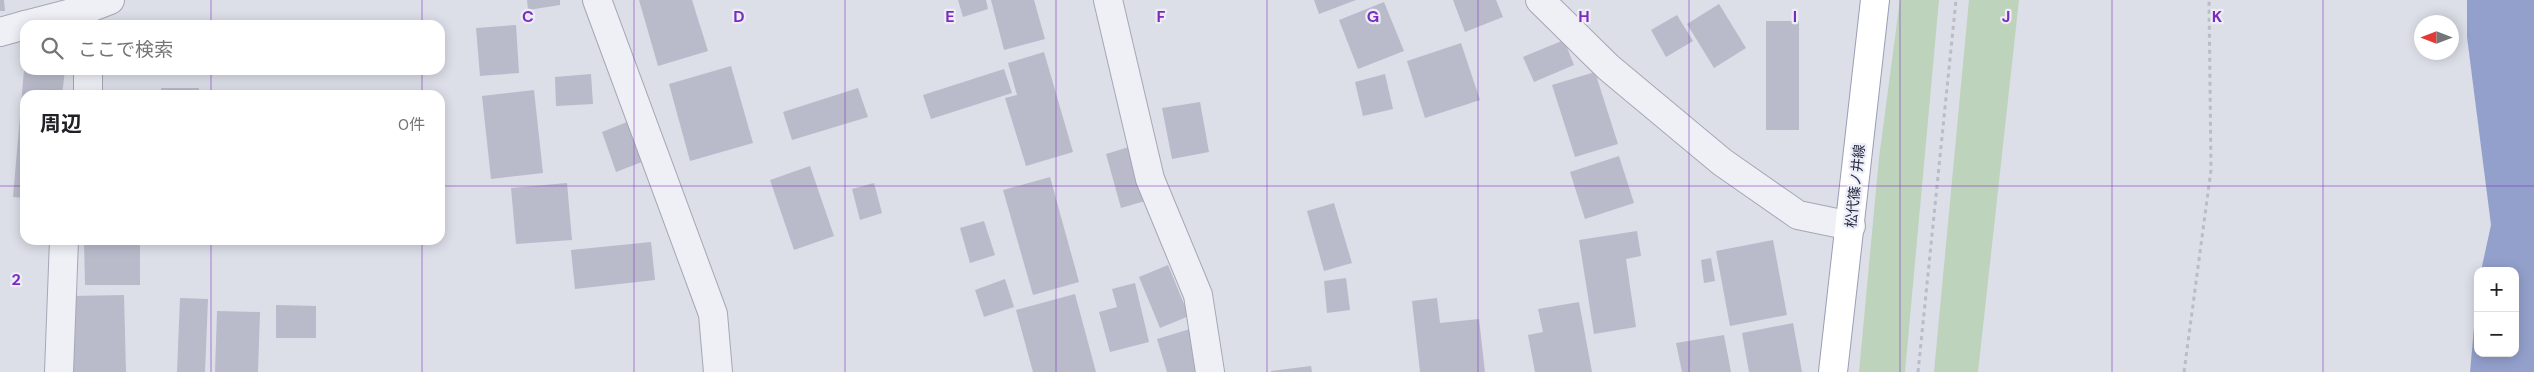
<!DOCTYPE html>
<html lang="ja">
<head>
<meta charset="utf-8">
<style>
	:root { --surface:#fff; --page:#f6f6f6; --text:#202124; --muted:#757577; --line:#e0e0e0 }
	body { margin:0; font-family:"DM Sans","Noto Sans JP",sans-serif; background:var(--page); color:var(--text) }
	.controls { position:absolute; right:15px; bottom:15px; display:grid; overflow:hidden; border-radius:10px; box-shadow:0 2px 12px #0003 }
	.controls button { width:45px; height:45px; display:grid; place-items:center; padding:0; border:0; border-bottom:1px solid var(--line); background:var(--surface); color:var(--text); font:25px sans-serif }
	.compass { position:absolute; left:2414px; top:15px; width:45px; height:45px; border-radius:50%; background:var(--surface); box-shadow:0 2px 12px #0003; rotate:270deg }
	.list { margin:0; padding:0; list-style:none }
	h2 { display:flex; justify-content:space-between; align-items:center; height:65px; margin:0; padding:0 20px; font-size:21px }
	h2 small { font-size:16px; font-weight:400; color:var(--muted) }
	.icon { flex:none; width:28px; height:28px; fill:none; stroke:currentColor; stroke-width:2; stroke-linecap:round; stroke-linejoin:round }
	.map { position:relative; flex:none; width:2534px; height:372px; overflow:hidden }
	.search { position:absolute; background:var(--surface); box-shadow:0 2px 12px #0003; left:20px; top:20px; width:425px; height:55px; display:flex; align-items:center; gap:12px; box-sizing:border-box; padding:0 18px; border-radius:15px; color:var(--muted); font-size:19px }
	.panel { position:absolute; background:var(--surface); box-shadow:0 2px 12px #0003; left:20px; top:90px; width:425px; height:155px; border-radius:15px }
	.map>svg:first-child { display:block }
	.green { fill:#bdd3bc }
	.water { fill:#93a0cc }
	.building { fill:#b9bbcb }
	.lines { fill:none; stroke-linecap:round; stroke-linejoin:round }
	.minor-casing { stroke:#a5a7b6; stroke-width:30 }
	.major-casing { stroke:#9a9eb5; stroke-width:30 }
	.path { stroke:#babcc7; stroke-width:3; stroke-dasharray:4 4; stroke-linecap:butt }
	.minor { stroke:#eff0f6; stroke-width:28 }
	.major { stroke:#fff; stroke-width:28 }
	.grid { fill:none; stroke:#7b2cbf; stroke-width:1; stroke-opacity:0.55 }
	.labels { text-anchor:middle; dominant-baseline:central; stroke-width:4.5; stroke-linejoin:round; paint-order:stroke }
	.street-label { font-size:14px; fill:#242840; stroke:#ecedf6 }
	.grid-label { font-size:16px; text-anchor:middle; font-weight:bold; fill:#7b2cbf; stroke:#ecedf6; stroke-width:4.5; stroke-linejoin:round; paint-order:stroke }
</style>
</head>
<body>
<div class="map">
<svg width="2534" height="372" viewBox="0 0 2534 372">
	<rect width="100%" height="100%" fill="#dcdee8"/>
	<!-- green -->
	<g class="green">
		<path d="M1900,0h39l-34,372h-46l20,-214z"/>
		<path d="M1969,0h50l-41,372h-44z"/>
	</g>
	<!-- water -->
	<path class="water" d="M2467,0h67v372h-64l8,-89v70h37v-82h-34l10,-46 -24,-188z"/>
	<!-- building -->
	<g class="building">
		<path d="M0,0h4l1,11h-5z"/>
		<path d="M527,0h33v5l-32,5z"/>
		<path d="M639,0h53l16,51 -50,15z"/>
		<path d="M958,0h28l2,9 -25,8z"/>
		<path d="M991,0h43l11,39 -41,11z"/>
		<path d="M1314,0h42l-37,14z"/>
		<path d="M1453,0h43l7,17 -38,15z"/>
		<path d="M1384,2l20,49 -46,18 -19,-49z"/>
		<path d="M1719,4l27,44 -32,20 -27,-44z"/>
		<path d="M1677,15l16,26 -27,16 -15,-27z"/>
		<rect x="1766" y="21" width="33" height="109"/>
		<path d="M516,25l3,48 -39,3 -4,-48z"/>
		<path d="M1564,40l10,25 -40,17 -11,-25z"/>
		<path d="M1461,43l19,57 -55,18 -18,-57z"/>
		<path d="M1044,52l29,100 -47,14 -21,-68 12,-3 -9,-32z"/>
		<path d="M731,66l22,77 -63,18 -21,-77z"/>
		<path d="M1004,69l8,24 -81,26 -8,-24z"/>
		<path d="M24,70h41l-3,25h-37v103l-12,-1z"/>
		<path d="M1595,72l23,72 -43,13 -23,-72z"/>
		<path d="M591,74l2,30 -37,2 -1,-29z"/>
		<path d="M1385,74l8,35 -30,7 -8,-34z"/>
		<rect x="161" y="88" width="38" height="7"/>
		<path d="M858,88l10,29 -76,23 -9,-28z"/>
		<path d="M534,90l9,83 -52,6 -9,-83z"/>
		<path d="M1200,102l9,50 -37,7 -10,-51z"/>
		<path d="M632,120l15,40 -31,12 -14,-40z"/>
		<path d="M1129,147l16,54 -24,7 -15,-54z"/>
		<path d="M1619,156l15,47 -49,16 -15,-47z"/>
		<path d="M810,166l24,70 -40,14 -24,-70z"/>
		<path d="M1050,177l29,105 -46,13 -30,-105z"/>
		<path d="M567,183l5,57 -56,4 -5,-56z"/>
		<path d="M874,183l8,30 -22,7 -8,-31z"/>
		<path d="M1334,203l18,60 -28,8 -17,-60z"/>
		<path d="M984,221l11,34 -25,8 -10,-35z"/>
		<path d="M1637,231l4,25 -15,3 10,68 -42,7 -15,-94z"/>
		<path d="M84,240h56v45h-55z"/>
		<path d="M1773,240l14,75 -57,11 -14,-75z"/>
		<path d="M651,242l4,38 -80,9 -4,-39z"/>
		<path d="M1711,258l4,23 -11,2 -3,-23z"/>
		<path d="M1168,265l21,51 -29,12 -21,-51z"/>
		<path d="M1346,278l4,32 -23,3 -3,-32z"/>
		<path d="M1005,279l9,28 -30,10 -9,-27z"/>
		<path d="M1135,283l14,59 -39,10 -11,-40 18,-5 -5,-18z"/>
		<path d="M1075,294l21,78h-63l-17,-62z"/>
		<path d="M124,295l2,77h-53l-2,-76z"/>
		<path d="M180,298l28,1 -3,73h-28z"/>
		<path d="M1437,298l3,25 39,-4 6,53h-65l-8,-71z"/>
		<path d="M1579,302l13,70h-57l-7,-37 15,-3 -5,-23z"/>
		<path d="M276,305l40,1v32h-40z"/>
		<path d="M217,311l43,1 -2,60h-43z"/>
		<path d="M1793,323l9,49h-53l-7,-39z"/>
		<path d="M1190,329l14,43h-37l-10,-33z"/>
		<path d="M1724,335l7,37h-49l-6,-29z"/>
		<path d="M1311,366l1,6h-41v-1z"/>
	</g>
	<g class="lines">
		<!-- minor casing -->
		<g class="minor-casing">
			<g id="minor">
				<path d="M597,0l116,314 5,58"/>
				<path d="M1108,0l42,179 48,116 12,77"/>
				<path d="M1540,0l68,67 114,95 76,53 53,11"/>
				<path d="M25,25l62,-16 23,-9"/>
				<path d="M0,32l25,-7"/>
				<path d="M88,70v25"/>
				<path d="M59,372l5,-132"/>
			</g>
		</g>
		<!-- major casing -->
		<g class="major-casing">
			<path id="major" d="M1833,372l42,-372"/>
		</g>
		<!-- path -->
		<g class="path">
			<path d="M1918,372l38,-372"/>
			<path d="M2184,372l27,-202 -2,-170"/>
		</g>
		<!-- minor -->
		<use href="#minor" class="minor"/>
		<!-- major -->
		<use href="#major" class="major"/>
	</g>
	<!-- grid -->
	<path class="grid" d="M211,0v25M422,0v25M634,0v372M845,0v372M1056,0v372M1267,0v372M1478,0v372M1689,0v372M1900,0v372M2112,0v372M2323,0v372M211,70v25M422,70v25M0,186h25M440,186h2094M211,240v132M422,240v132"/>
	<g class="labels">
		<!-- street labels -->
		<g class="street-label">
			<text transform="translate(1855 186) rotate(-84)">松代篠ノ井線</text>
		</g>
	</g>
	<g class="grid-label">
		<text x="528" y="22">C</text>
		<text x="739" y="22">D</text>
		<text x="950" y="22">E</text>
		<text x="1161" y="22">F</text>
		<text x="1373" y="22">G</text>
		<text x="1584" y="22">H</text>
		<text x="1795" y="22">I</text>
		<text x="2006" y="22">J</text>
		<text x="2217" y="22">K</text>
		<text x="16" y="285">2</text>
	</g>
</svg>
<div class="controls">
<button>+</button>
<button>−</button>
</div>
<svg class="compass" viewBox="-18 -18 36 36"><path d="M0-13l5 13h-10z" fill="#e53935"/><path d="M0 13l5-13h-10z" fill="#757577"/></svg>
<div class="search"><svg class="icon" aria-label="search" viewBox="0 0 24 24"><circle cx="10" cy="10" r="6"/><path d="M15 15l6 6"/></svg>ここで検索</div>
<section class="panel">
<h2>周辺<small>0件</small></h2>
<ul class="list">
</ul>
</section>
</div>
</body>
</html>
